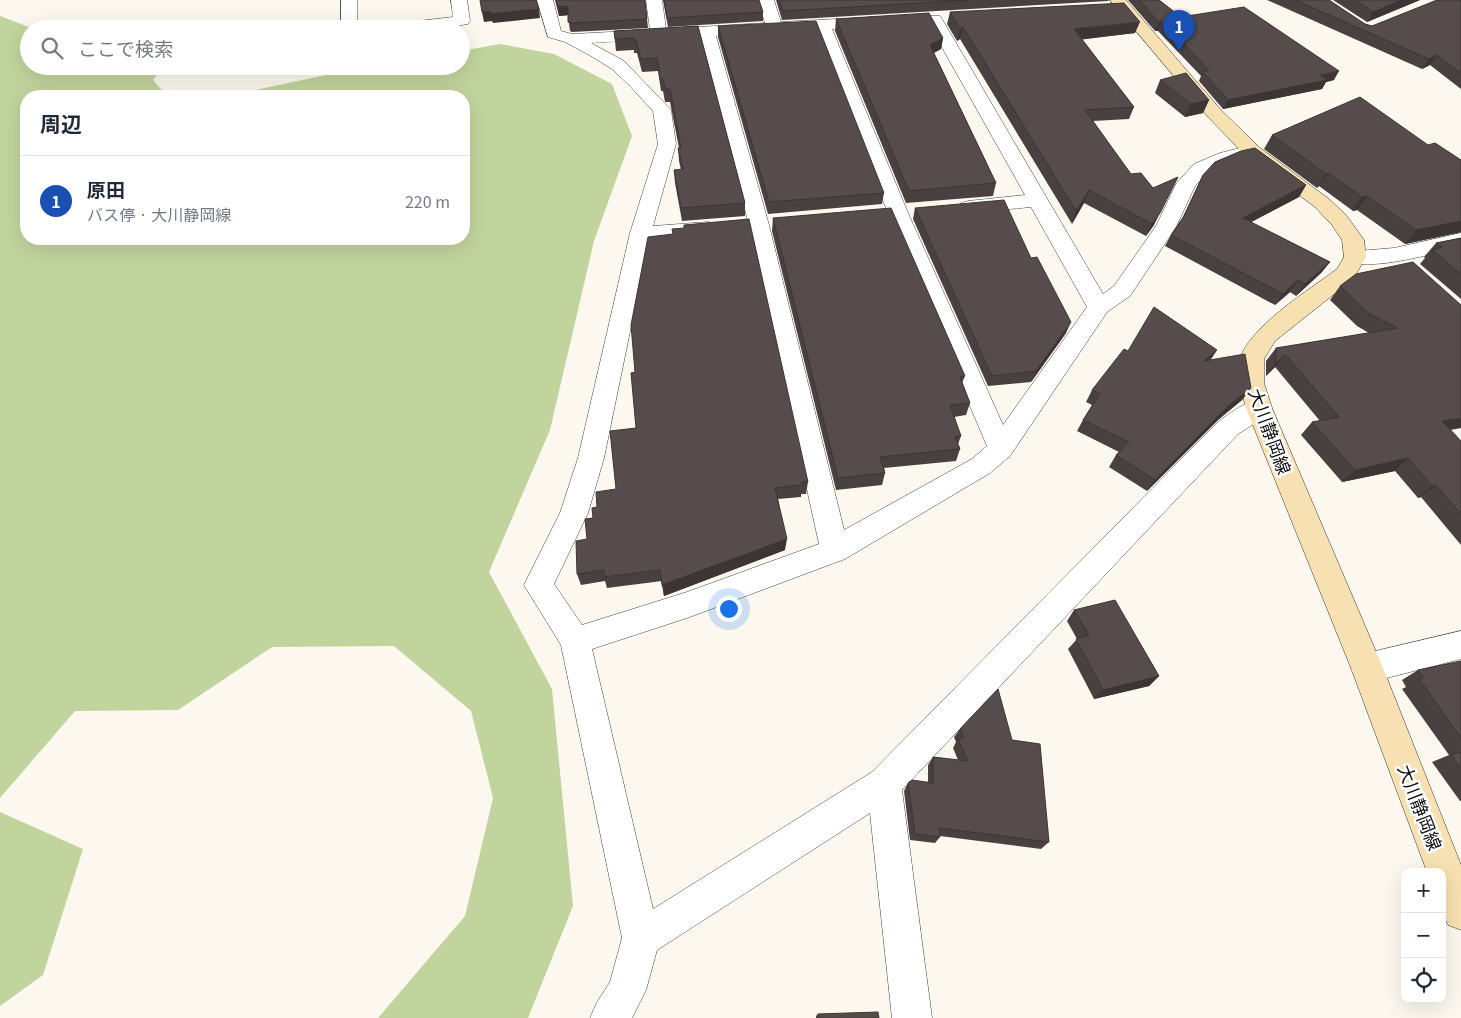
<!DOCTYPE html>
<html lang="ja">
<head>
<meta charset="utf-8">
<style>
	:root { --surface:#fff; --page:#f6f6f7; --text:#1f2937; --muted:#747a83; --line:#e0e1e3; --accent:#b45309 }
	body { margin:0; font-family:Georgia,"Noto Sans JP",serif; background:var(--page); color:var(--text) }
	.controls { position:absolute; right:15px; bottom:15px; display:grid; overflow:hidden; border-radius:10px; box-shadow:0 5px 20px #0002 }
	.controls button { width:45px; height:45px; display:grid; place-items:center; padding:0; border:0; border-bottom:1px solid var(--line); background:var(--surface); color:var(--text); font:25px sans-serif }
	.you { position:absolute; left:728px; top:608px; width:18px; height:18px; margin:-12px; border:4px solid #fff; border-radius:50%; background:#1a73e8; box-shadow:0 0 0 8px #1a73e833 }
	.badge { display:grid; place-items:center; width:32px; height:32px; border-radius:50%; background:var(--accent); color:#fff; font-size:16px; font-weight:700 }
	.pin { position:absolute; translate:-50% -41px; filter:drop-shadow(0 1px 2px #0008) }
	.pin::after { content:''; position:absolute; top:26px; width:18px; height:15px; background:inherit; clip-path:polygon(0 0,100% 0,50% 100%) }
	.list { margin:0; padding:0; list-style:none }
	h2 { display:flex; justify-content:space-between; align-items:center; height:65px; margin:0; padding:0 20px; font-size:21px }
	h2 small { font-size:16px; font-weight:400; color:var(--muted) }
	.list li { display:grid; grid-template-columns:32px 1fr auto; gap:15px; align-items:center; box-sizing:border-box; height:90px; padding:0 20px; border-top:1px solid var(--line) }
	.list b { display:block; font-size:19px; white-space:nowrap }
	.list p { margin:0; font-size:16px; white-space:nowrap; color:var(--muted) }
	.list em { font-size:16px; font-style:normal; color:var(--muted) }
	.icon { flex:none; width:28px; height:28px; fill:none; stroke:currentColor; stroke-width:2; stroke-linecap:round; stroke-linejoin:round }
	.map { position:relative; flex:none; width:1461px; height:1018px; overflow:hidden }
	.search { position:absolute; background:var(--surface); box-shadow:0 5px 20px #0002; left:20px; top:20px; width:450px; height:55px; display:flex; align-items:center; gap:12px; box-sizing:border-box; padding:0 18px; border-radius:28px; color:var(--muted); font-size:19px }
	.panel { position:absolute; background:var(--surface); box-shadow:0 5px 20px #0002; left:20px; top:90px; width:450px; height:155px; border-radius:20px }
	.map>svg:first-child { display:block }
	.forest { fill:#c2d49d }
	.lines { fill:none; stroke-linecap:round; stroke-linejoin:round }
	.street-casing { stroke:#404040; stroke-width:1 }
	.secondary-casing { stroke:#2f2f2f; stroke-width:1 }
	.street { fill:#fff; fill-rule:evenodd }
	.secondary { fill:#f7e0b1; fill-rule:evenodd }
	.wall { fill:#494140 }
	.shaded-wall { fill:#3c3534 }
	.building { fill:#554c4b; stroke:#3c3534 }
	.labels { text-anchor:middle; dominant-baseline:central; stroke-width:5; stroke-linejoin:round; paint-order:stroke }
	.street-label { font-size:18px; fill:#0d0d0d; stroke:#fff }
</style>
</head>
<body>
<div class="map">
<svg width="1461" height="1018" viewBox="0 0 1461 1018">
	<rect width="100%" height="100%" fill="#fdf8ef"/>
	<!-- forest -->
	<g class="forest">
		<path d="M0,16l34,13h-5v37h135l-11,14 14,16h-141v143h438v-143h-238l143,-30h92v-15l39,-7 54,10 58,30 20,52 -38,105 -44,189 -61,142 63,117 21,217 -45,112h-150l87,-102 28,-118 -22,-87 -77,-65 -122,1 -94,63 -103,1 -75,87z"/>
		<path d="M0,812l83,37 -40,126 -43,31z"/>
	</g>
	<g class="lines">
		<!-- street casing -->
		<g class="street-casing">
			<g id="street">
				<rect x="341" y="0" width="16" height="29"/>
				<path d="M451,0h16l3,21 -2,3 -31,5h-52l2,-3 6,-2 60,-7z"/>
				<path d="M537,0h16l8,31 11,3 78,-4 -4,-30h16l4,29 99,-6 -7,-23h16l7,22 93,-5 6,2 2,3 -2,3 -6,2 -42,2 76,184 95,212 84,-118 -56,-100 -63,6 -7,-2 -3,-4 3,-4 7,-2 57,-6 -99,-176 2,-3h12l2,3 161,275 11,-8 42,-60 20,-42 18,-20 26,-11 32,-8 7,2 3,4 -3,4 -25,6 -26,11 -13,14 -19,41 -46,69 -23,16 -97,144 -20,17 -145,86 -158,59 -95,31 61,260 219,-137 348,-352c15,-9 30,-24 48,-19l4,7 -4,7 -30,19 -336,356 30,228h-40l-22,-205 -213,137 -11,40 -14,28h-42l6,-14 14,-22 12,-44 -61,-293 -37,-60 36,-72 18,-55 52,-225 28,-89 -5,-33 -24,-26 -17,-16 -21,-13 -26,-14 -17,-5zM816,30l72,183 99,233 -15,13 -128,71 -75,-305 -53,-189zM700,37l49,188 70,319 -132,48 -105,33 -28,-41 34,-71 16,-55 45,-219 59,-5 7,-1 3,-5 -3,-5 -7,-1 -55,4 23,-82 -5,-34 -47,-49 -33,-18z"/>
				<path d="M1461,233v14c-32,7 -82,23 -114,15l-3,-5 3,-5 47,-4z"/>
				<path d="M1461,631v28l-94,24 -11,-5 -5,-10 5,-10 11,-5z"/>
			</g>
		</g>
		<!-- secondary casing -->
		<g class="secondary-casing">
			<path id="secondary" d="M1110,0h16l95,110 38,37 70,52 17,16 18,25 2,17 -13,22 -78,62 -11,18v24l8,25 111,260 78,197v65l-13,-5 -6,-14v-39h-15l-76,-204 -105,-260c-4,-15 -11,-35 -6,-50 12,-33 69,-68 97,-89l7,-12 -2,-17 -10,-15 -17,-18 -70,-52 -36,-37z"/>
		</g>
		<!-- street -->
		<use href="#street" class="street"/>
		<!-- secondary -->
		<use href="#secondary" class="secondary"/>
	</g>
	<!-- wall -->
	<g class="wall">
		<path d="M555,0h90l3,28 -76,4 -2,-1 -2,-16 -9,1z"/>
		<path d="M663,0h96l4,12v9l-95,6z"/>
		<path d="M776,0h333l-1,1 -326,19z"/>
		<path d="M1128,0h31l22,17 153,63 -8,2 -4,7 -99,20 -24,-28 2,-5 -43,-45h-3z"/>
		<path d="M1267,0h62l36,24 7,2 89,-26v89l-31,-24 -8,4z"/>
		<path d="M1333,0h87l-53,22z"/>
		<path d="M950,12l185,21 -53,6 52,68 -5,12 -36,2 61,104 -8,11 -62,-33 -12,21 -112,-185 -3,2 -10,-17z"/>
		<path d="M836,19l107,19 -2,11 -7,4 62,130 -3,13 -87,7 -71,-172z"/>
		<path d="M698,26l47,177v13l-63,5 -7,-38 -1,-13h7l-2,-9 -1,-13h1l-9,-46h-5l-2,-11h-2l-3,-20 -16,1 -5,-19h-3v-3l-18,1 -2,-20z"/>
		<path d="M718,26l166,167 -2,11 -114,10 -50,-177z"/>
		<path d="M1160,80l49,20 -6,13 -18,4 -30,-24z"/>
		<path d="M1272,135l156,10 33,15v72l-56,12 -48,-34 -4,1 -34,-25 -2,2 -53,-39z"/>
		<path d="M1203,175l103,10 -7,12 -48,25 79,40 -9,11 -25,23 -6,-4 -15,13 -110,-59 6,-11 11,-16z"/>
		<path d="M915,208l151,125 -35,49 -43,4 -75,-167z"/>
		<path d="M773,218l192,158 -3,7 8,20 -4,12 -12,2 7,19 -3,8 2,5 -4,12 -72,7 1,5 -3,12 -46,5 -64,-259z"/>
		<path d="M684,225l124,257 -2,12h-5v3l-23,2 7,51 -121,46 -2,-15 -55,7 -2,-7 -24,4 -4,-11 16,-56 4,-11 19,-18 20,-61 -1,-56 37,-138 12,-6z"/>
		<path d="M1461,238v61l-41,-35 5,-6 -1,-1 12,-14z"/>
		<path d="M1340,286l121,19 -10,125 10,11v104l-40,-48 -3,1 -23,-27 -53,11 -41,-47 11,-13 8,-1 -45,-54 -9,9v-15l10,-13 93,-15 -12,-7 -27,-26z"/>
		<path d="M1217,350l-7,10 41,28 -9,12 -23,19 -72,72 -38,-24 7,-12 3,-3 -42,-21 6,-11 9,-15 -6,-3 6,-12 36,-39z"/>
		<path d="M1074,610l85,66 -10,10 -55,13 -26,-50 9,-10 -10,-18z"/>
		<path d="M1461,661v140h-1l-28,-39 17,-7 -47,-66 4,-2 -4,-7 16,-10z"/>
		<path d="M960,729l52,11 37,102 -8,7 -101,-13v1l-5,6 -25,-3 -6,-49 4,-8 20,-1v-17l5,-8 25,3 -5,-12 3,-6 -2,-5z"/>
		<path d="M818,1014l61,4h-63v-2z"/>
	</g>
	<!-- shaded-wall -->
	<g class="shaded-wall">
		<path d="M1402,0h18l-53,22 6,-10z"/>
		<path d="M568,6l2,9 -11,1 -1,-9z"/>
		<path d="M539,9l1,9 -47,5 -1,-2 -8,1 -2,-10z"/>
		<path d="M1162,21l-4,10h-3l4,-9z"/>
		<path d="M1140,22l-5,11 -65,8 4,-12z"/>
		<path d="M963,27l-3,12 -3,2 3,-12z"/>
		<path d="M943,38l-2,11 -14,7 3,-11z"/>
		<path d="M1437,55l-7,10 -8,4 7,-10z"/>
		<path d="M1339,71l-5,9 -8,2 -4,7 -99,20 5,-9 92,-25z"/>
		<path d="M1209,100l-6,13 -18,4 6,-13z"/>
		<path d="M1328,173l-9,13 -2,2 9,-14z"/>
		<path d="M1306,185l-7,12 -63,33 7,-12z"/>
		<path d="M1089,190l-5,13 -12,21 4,-13z"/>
		<path d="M1367,196l-10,14 -4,1 9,-14z"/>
		<path d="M1160,213l-6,12 -8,11 6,-12z"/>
		<path d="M1461,221v11l-56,12 11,-14z"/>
		<path d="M1330,262l-9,11 -25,23 9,-12z"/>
		<path d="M1298,280l-8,12 -15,13 8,-11z"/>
		<path d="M1071,322l-5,11 -35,49 5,-11z"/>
		<path d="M1217,350l-8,12 -5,-1z"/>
		<path d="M1285,354l-10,13 -9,9 10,-13z"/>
		<path d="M1251,388l-9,12 -23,19 -72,72 8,-11 72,-73z"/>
		<path d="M1461,418v10l-32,6 13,-13z"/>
		<path d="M1408,458l-13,13 -53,11 13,-12z"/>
		<path d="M1436,485l-15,12 -3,1 14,-12z"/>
		<path d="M787,539l-2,11 -121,46 -2,-11z"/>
		<path d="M1159,676l-10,10 -55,13 9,-9z"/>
	</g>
	<!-- building -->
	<g class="building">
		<path d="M480,0h56l3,9 -48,5 -1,-2h-8z"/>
		<path d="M556,0h89l2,19 -76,4 -3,-1v-16l-10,1z"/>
		<path d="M664,0h95l4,12 -96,6z"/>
		<path d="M779,0h191l-187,11z"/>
		<path d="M1139,0h20l22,17 63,-10 95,64 -19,4 7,5 -99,20 -25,-28 6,-2 -47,-49 -3,1z"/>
		<path d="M1295,0h34l36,24 7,2 65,-26h24v73l-24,-18 -8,4z"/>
		<path d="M1355,0h47l-29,12z"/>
		<path d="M1124,3l16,19 -66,7 60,78 -49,3 46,64 10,-1 12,15 25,-11 -18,36 -8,11 -63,-34 -13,21 -113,-184 -3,2 -10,-17z"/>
		<path d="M929,13l14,25 -13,7 66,138 -87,8 -73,-172z"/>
		<path d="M816,21l68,172 -115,9 -51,-176z"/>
		<path d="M698,26l47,177 -64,5 -7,-38 9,-1 -5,-21h3l-11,-59h-5l-2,-10h-3l-3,-21 -16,1 -5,-19h-3v-2l-18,1 -1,-8z"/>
		<path d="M1186,73l23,27 -18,4 -31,-24z"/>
		<path d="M1360,97l68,48 7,-2 26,17v61l-45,9 -49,-34 -5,1 -34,-24 -2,1 -54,-39z"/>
		<path d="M1255,148l51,37 -63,33 87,44 -25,22 -7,-4 -15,14 -112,-59 13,-19 19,-41 12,-13 26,-11z"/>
		<path d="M1004,200l27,58 6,-1 34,65 -35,49 -44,5 -77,-168z"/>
		<path d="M891,208l74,168 -5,1 10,26 -20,2 11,31 -6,1 5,12 -80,8 5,16 -47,5 -65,-260z"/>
		<path d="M749,219l59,263h-6v3l-27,3 12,51 -125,46 -2,-15 -56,7v-7l-27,4 -1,-33 11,-2 -2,-20 8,-1 -1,-10 5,-1 -1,-15 20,-3 -6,-58 26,-3 -5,-55 4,-1 -4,-47 17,-88 25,-3 -1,-5 12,-1v-3z"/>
		<path d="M1461,238v36l-29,-24 10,-3 -6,-4z"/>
		<path d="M1413,262l48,43v113l-19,3 19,20v73l-25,-29 -4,1 -24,-28 -53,12 -43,-48 27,-5 -54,-63 -9,9v-15l122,-20 -30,-15 -28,-27 16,-12z"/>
		<path d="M1154,307l63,43 -13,11 41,-7 6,34 -24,19 -72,73 -39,-25 13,-13 -46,-22 17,-26 -8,-4 32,-41 4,2z"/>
		<path d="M1115,600l44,76 -56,14 -27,-51 13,-4 -15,-25z"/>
		<path d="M1461,661v77l-42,-59 5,-1 -6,-8z"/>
		<path d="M998,689l14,51 28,4 9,98 -110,-14 1,9 -25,-3 -7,-51 4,-3 21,3v-26l35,4 -10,-22 6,-1 -4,-9z"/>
		<path d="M1461,752v17l-10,-15z"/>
		<path d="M878,1012l1,6h-60l-1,-4z"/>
	</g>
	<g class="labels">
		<!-- street labels -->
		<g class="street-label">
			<text transform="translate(1271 431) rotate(70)">大川静岡線</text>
			<text transform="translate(1421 807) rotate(69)">大川静岡線</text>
		</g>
	</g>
</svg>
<div class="controls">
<button>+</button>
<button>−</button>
<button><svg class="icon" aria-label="locate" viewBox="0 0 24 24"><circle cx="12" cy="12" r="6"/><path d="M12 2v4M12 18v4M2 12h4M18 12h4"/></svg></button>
</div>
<div class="you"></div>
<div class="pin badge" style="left:1179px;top:51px;background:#1a4fb4">1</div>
<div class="search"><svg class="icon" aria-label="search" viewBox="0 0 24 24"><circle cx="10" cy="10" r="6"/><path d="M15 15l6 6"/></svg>ここで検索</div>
<section class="panel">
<h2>周辺<small></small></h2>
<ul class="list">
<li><span class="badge" style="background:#1a4fb4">1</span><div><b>原田</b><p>バス停 · 大川静岡線</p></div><em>220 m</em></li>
</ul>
</section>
</div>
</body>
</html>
